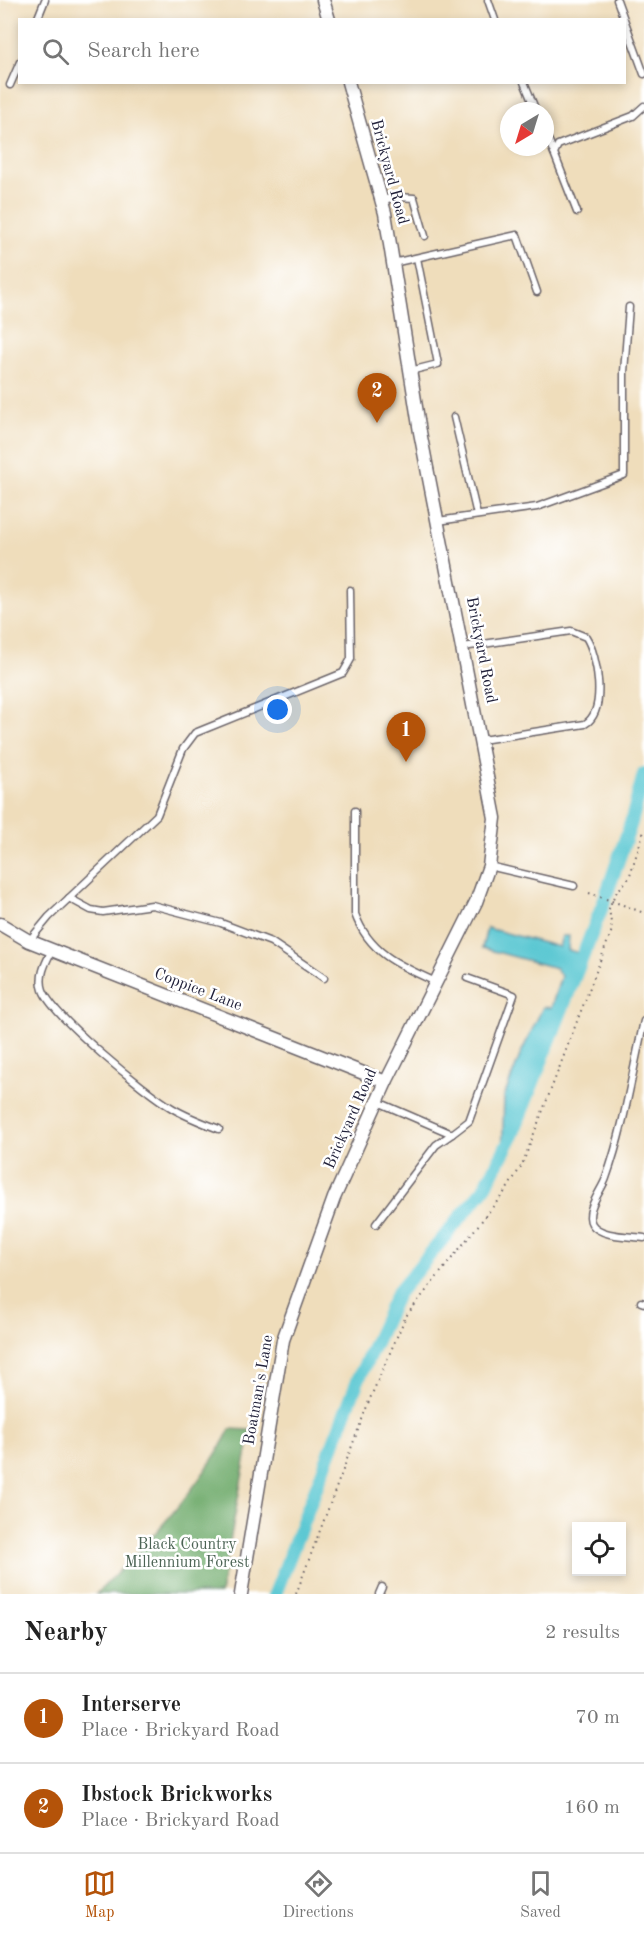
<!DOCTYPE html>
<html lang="en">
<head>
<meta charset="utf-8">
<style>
	:root { --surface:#fff; --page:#f6f6f6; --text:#222; --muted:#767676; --line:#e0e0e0; --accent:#b45309 }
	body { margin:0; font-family:"Old Standard TT",serif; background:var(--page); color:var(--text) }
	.controls { position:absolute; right:18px; bottom:18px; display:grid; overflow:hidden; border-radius:0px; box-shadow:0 3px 9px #0003 }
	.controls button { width:54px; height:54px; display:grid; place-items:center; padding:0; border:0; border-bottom:2px solid var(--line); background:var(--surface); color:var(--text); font:30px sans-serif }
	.compass { position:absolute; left:500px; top:102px; width:54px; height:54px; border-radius:50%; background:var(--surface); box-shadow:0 3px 9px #0003; rotate:218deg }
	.you { position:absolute; left:278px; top:710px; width:21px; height:21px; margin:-15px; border:4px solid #fff; border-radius:50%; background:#1a73e8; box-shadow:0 0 0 9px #1a73e833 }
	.badge { display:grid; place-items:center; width:39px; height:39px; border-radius:50%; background:var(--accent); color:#fff; font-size:20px; font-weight:700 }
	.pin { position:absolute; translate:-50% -50px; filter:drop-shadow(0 2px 3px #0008) }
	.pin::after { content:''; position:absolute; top:32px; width:21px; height:18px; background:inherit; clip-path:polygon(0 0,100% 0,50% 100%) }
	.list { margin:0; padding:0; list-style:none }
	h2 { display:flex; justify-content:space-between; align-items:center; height:78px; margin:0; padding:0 24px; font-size:26px }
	h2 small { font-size:20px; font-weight:400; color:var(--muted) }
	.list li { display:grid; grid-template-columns:39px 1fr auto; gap:18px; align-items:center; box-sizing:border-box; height:90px; padding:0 24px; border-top:2px solid var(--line) }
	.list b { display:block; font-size:22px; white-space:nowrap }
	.list p { margin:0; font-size:20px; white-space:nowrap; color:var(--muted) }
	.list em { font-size:20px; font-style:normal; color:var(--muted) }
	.icon { flex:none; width:33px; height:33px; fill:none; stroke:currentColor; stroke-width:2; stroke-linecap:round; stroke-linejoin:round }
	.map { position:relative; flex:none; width:644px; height:1594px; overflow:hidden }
	.search { position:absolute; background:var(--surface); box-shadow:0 3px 9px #0003; left:18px; right:18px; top:18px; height:66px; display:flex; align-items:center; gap:15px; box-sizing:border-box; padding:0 21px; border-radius:0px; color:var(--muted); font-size:22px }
	.sheet { height:258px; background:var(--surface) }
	nav { display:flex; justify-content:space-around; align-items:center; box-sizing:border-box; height:84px; border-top:2px solid var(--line); background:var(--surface); font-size:16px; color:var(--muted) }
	nav a { display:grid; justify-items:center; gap:3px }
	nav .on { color:var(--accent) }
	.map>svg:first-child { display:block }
	.forest { fill:#6eaa6a; stroke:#486652; stroke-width:1.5 }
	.water { fill:#5cc8d3; stroke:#3f7587; stroke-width:1.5 }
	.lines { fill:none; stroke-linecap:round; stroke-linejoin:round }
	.canal { stroke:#5cc8d3; stroke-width:14 }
	.lane-casing { stroke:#6a6368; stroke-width:9 }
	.street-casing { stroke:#6a6368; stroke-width:15 }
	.path { stroke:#6a6368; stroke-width:2; stroke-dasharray:1.5 4.5; stroke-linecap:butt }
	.lane { stroke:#fff; stroke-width:6 }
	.street { stroke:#fff; stroke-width:12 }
	.path-bridge { stroke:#6a6368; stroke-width:2; stroke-dasharray:1.5 4.5; stroke-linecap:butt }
	.labels { text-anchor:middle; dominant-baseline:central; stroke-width:5; stroke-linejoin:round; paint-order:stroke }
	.street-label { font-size:16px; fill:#22223b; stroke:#fff }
	.park-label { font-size:16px; fill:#4b6354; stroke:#fff }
</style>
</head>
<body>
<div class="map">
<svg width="644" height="1594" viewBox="0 0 644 1594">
	<rect width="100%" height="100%" fill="#fff"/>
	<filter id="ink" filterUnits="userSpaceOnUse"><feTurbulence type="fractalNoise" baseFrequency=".0167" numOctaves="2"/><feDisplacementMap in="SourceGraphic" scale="12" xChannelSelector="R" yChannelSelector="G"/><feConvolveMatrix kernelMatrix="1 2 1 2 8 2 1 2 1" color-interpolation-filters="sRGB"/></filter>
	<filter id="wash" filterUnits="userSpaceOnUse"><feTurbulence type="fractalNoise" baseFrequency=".008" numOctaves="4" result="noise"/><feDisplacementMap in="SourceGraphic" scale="24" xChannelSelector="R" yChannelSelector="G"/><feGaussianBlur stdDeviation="1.35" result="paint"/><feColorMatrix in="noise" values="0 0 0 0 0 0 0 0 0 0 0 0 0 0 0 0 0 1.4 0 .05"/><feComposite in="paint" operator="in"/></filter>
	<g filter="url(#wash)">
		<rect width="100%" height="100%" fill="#efddbb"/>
		<!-- forest -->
		<path class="forest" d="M230,1429l21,1 -31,164h-124c49,-48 103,-104 134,-165z"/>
		<!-- water -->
		<path class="water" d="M487,928l72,19 3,-11h7l-1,14 15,4 -81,204 2,-61 17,-44 22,-46 8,1 10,-32 -5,-8 -74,-20z"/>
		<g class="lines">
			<!-- canal -->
			<path class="canal" d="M275,1594l83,-214 39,-86 87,-105 27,-51 91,-231 29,-84 13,-49"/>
		</g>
	</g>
	<g filter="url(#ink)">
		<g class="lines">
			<!-- lane casing -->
			<g class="lane-casing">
				<g id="lane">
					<path d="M488,0l7,20"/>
					<path d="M617,0l27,74"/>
					<path d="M37,20l8,-20"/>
					<path d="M524,82l12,29"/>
					<path d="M10,85l10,-23"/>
					<path d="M545,132l9,21"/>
					<path d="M382,200l16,-3 16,1 11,38"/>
					<path d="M577,212l-23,-59 4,-8 75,-29 11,-10"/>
					<path d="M393,263l124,-28 20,57"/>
					<path d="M410,371l28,-7 -21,-106"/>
					<path d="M454,417l23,98"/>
					<path d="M438,521l99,-14 87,-32v-103l5,-65"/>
					<path d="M463,647l108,-16 15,6c12,19 21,74 -1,87l-103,16"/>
					<path d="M355,811v103c14,39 45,52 81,68"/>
					<path d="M489,866l85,20"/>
					<path d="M69,898l22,12 12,2 49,-7 69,18 50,19 53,36"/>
					<path d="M29,941l20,-24 108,-102 26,-66 12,-16 148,-60 8,-14 -1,-69"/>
					<path d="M52,950c-6,12 -14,26 -9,40 9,26 103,103 129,118 15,9 31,15 47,21"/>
					<path d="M644,1021c-12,52 -20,107 -38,157 -4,12 -22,33 -14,46 8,13 38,12 52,14"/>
					<path d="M378,1102l74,32 17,-13 45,-126 -47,-17"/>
					<path d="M376,1224l60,-79 16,-11"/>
					<path d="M641,1302l3,1"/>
					<path d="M379,1594l3,-7"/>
				</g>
			</g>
			<!-- street casing -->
			<g class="street-casing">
				<g id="street">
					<path d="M323,0l6,20"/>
					<path d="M0,924l29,17 357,141"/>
					<path d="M241,1594l42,-254 51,-142 52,-116 90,-180 13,-36 6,-48 -75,-386 -35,-219 -37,-131"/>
				</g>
			</g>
			<!-- path -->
			<g class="path">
				<path d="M623,905l21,8"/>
				<path d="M296,1594l73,-193 37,-85 101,-127 15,-24 90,-235 -3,-22 6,-14 14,-16 15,-47"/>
			</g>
			<!-- lane -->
			<use href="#lane" class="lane"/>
			<!-- street -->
			<use href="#street" class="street"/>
			<!-- path-bridge -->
			<path class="path-bridge" d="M589,893l34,12"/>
		</g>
	</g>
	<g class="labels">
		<!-- street labels -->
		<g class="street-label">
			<text transform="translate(389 172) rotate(75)">Brickyard Road</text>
			<text transform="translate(481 650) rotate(79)">Brickyard Road</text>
			<text transform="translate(198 990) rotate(21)">Coppice Lane</text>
			<text transform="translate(351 1119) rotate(-66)">Brickyard Road</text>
			<text transform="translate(259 1390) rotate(-80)">Boatman's Lane</text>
		</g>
		<!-- park labels -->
		<g class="park-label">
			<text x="187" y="1545">Black Country<tspan x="187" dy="18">Millennium Forest</tspan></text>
		</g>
	</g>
</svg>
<div class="controls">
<button><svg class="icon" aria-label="locate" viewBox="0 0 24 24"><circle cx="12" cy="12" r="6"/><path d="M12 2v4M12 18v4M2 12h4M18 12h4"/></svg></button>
</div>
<svg class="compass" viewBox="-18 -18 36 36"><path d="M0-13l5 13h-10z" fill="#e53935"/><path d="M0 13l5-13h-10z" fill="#767676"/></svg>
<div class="you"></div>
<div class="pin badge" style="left:406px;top:762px">1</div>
<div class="pin badge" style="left:377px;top:423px">2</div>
<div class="search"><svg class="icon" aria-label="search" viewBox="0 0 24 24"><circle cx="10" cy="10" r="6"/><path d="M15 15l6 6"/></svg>Search here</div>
</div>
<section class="sheet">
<h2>Nearby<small>2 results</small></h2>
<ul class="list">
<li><span class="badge">1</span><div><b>Interserve</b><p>Place · Brickyard Road</p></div><em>70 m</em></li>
<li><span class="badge">2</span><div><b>Ibstock Brickworks</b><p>Place · Brickyard Road</p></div><em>160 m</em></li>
</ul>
</section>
<nav>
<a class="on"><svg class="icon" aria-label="map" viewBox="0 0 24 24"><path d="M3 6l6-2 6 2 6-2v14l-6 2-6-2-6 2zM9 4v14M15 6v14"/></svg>Map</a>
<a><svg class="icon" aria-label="directions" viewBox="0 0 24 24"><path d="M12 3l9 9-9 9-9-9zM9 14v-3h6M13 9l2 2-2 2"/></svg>Directions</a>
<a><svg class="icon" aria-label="saved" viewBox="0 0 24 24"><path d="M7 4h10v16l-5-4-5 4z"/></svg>Saved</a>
</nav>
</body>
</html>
